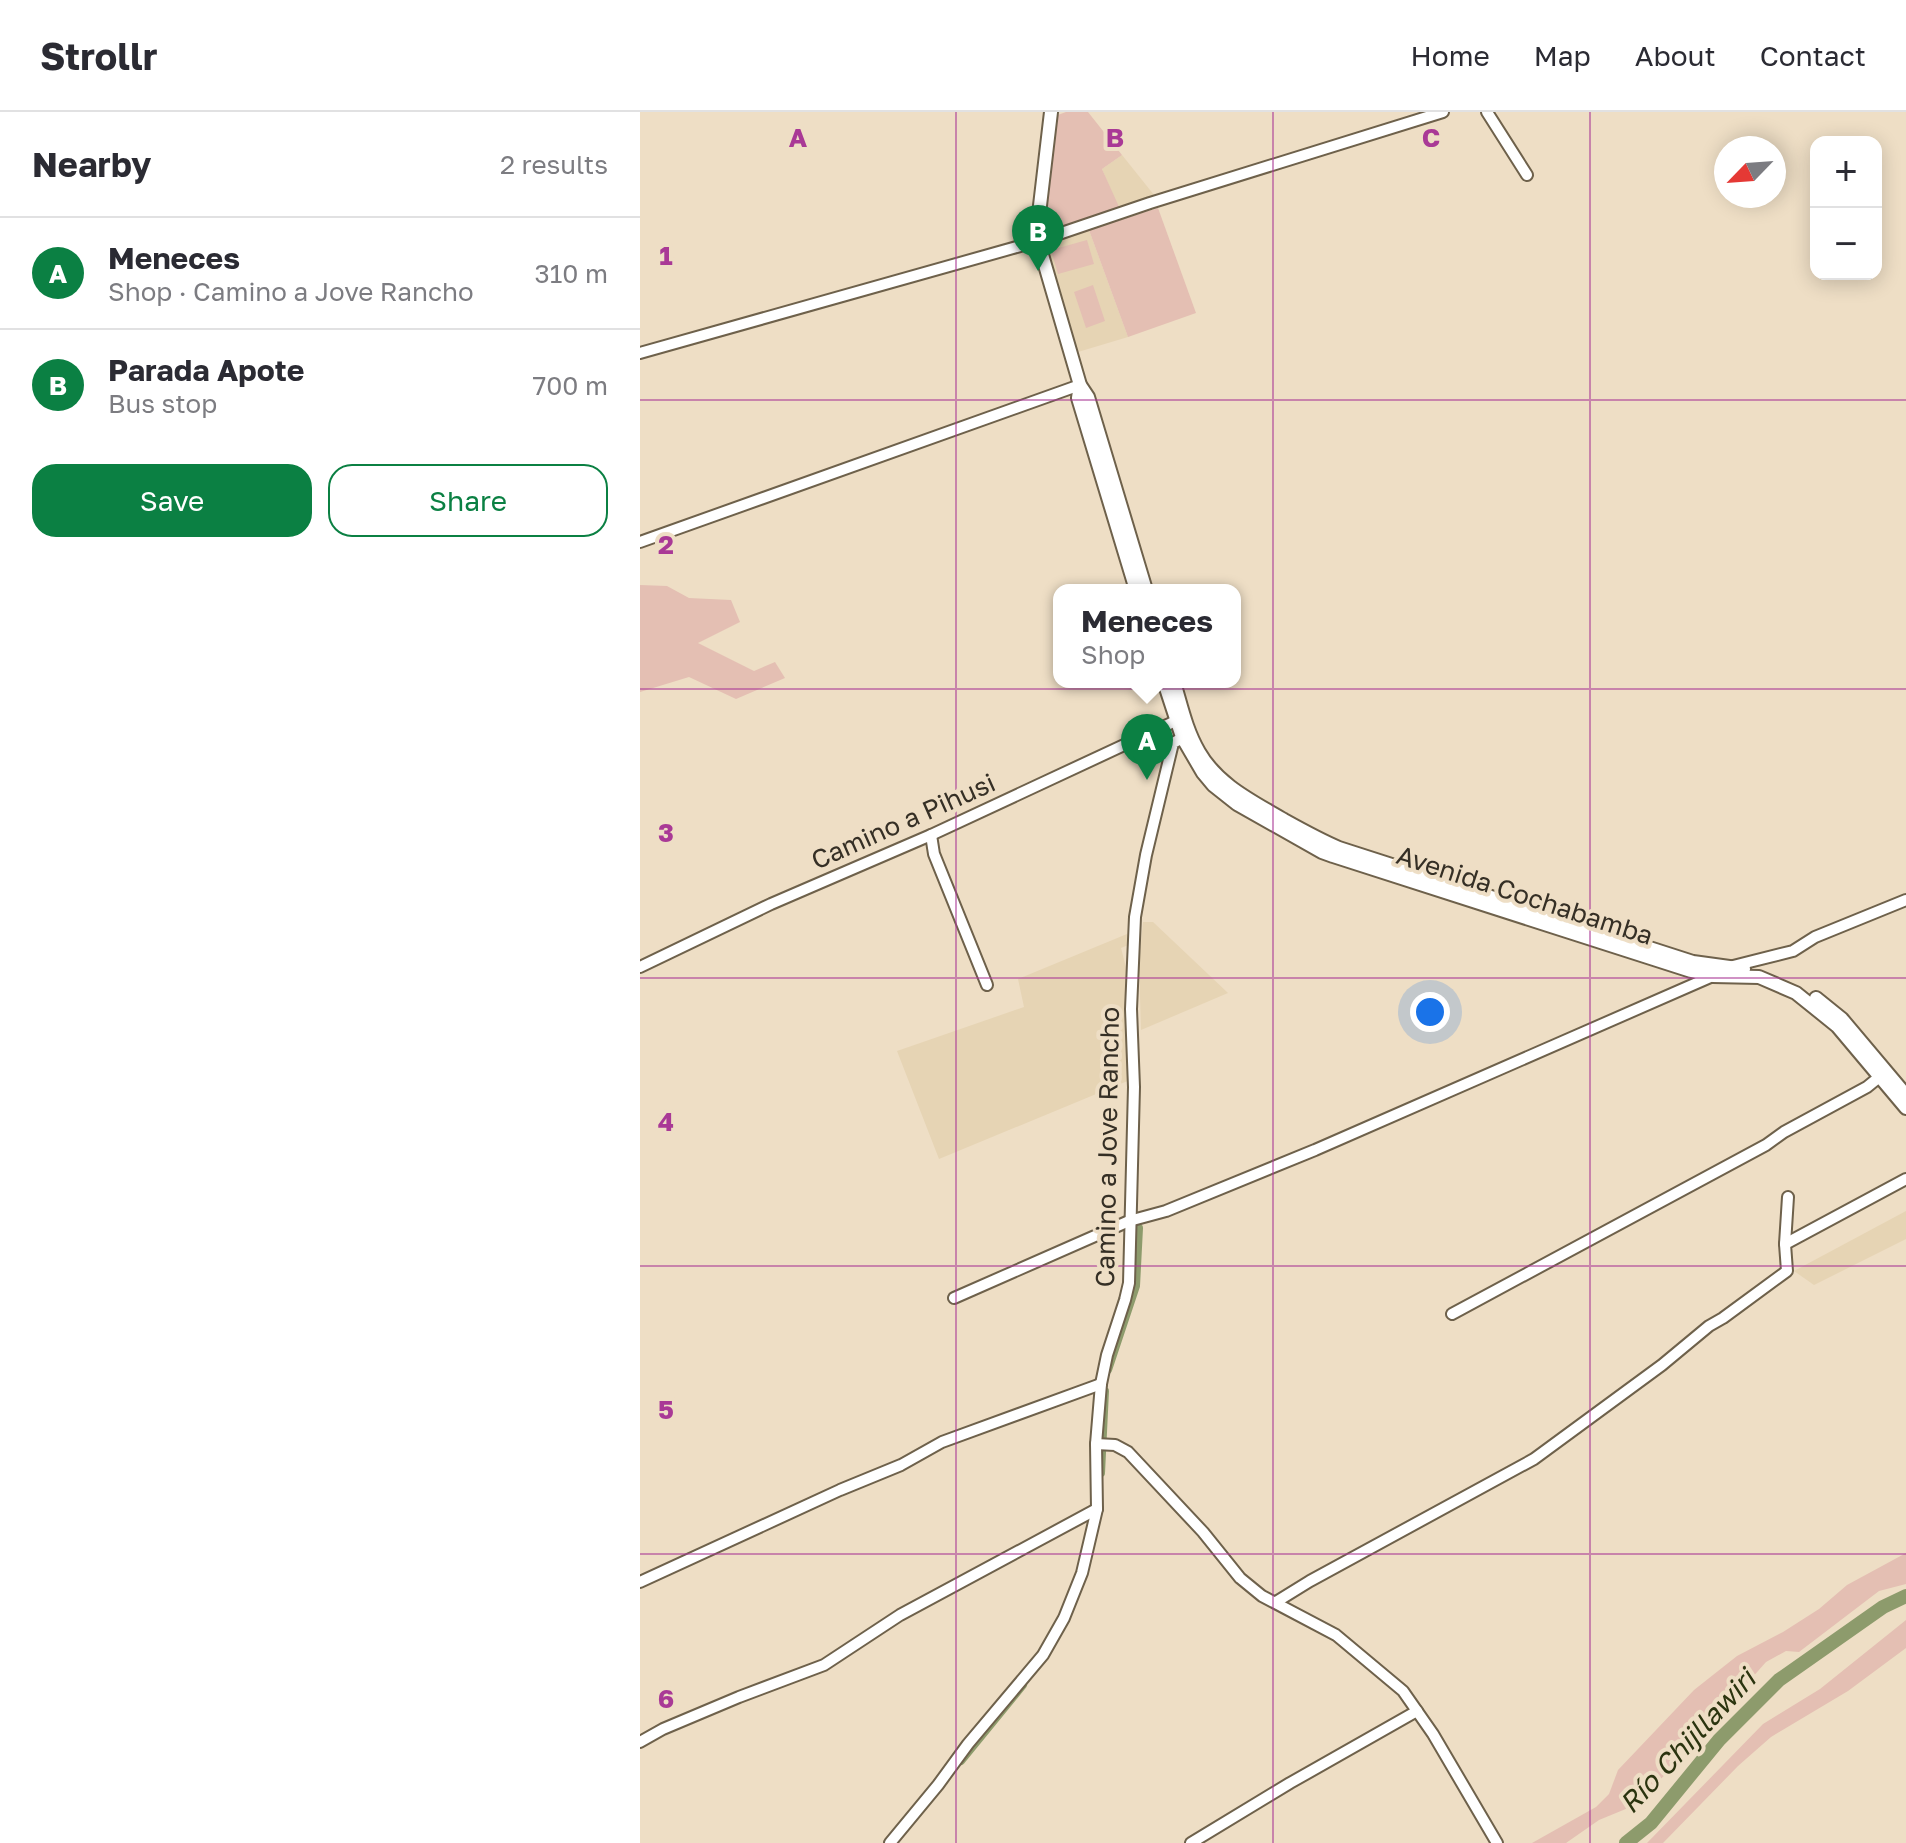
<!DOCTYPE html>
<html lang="en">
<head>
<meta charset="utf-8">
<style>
	:root { --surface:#fff; --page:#f7f7f7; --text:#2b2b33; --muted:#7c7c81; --line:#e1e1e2; --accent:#0b8043 }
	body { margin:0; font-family:"Golos Text",sans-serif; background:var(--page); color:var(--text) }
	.controls { position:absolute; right:24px; top:24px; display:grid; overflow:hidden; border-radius:16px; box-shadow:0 4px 20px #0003 }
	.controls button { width:72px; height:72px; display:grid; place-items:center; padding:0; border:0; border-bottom:2px solid var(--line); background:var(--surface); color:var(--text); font:40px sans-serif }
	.compass { position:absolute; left:1074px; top:24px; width:72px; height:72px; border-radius:50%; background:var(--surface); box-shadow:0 4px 20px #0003; rotate:245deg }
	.you { position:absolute; left:790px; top:900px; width:28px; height:28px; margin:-20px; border:6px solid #fff; border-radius:50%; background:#1a73e8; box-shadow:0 0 0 12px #1a73e833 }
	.badge { display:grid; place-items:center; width:52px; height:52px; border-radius:50%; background:var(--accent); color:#fff; font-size:26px; font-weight:700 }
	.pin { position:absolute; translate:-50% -66px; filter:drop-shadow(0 2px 4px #0008) }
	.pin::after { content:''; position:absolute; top:42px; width:28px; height:24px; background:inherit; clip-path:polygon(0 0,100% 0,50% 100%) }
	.popup { position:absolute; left:413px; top:472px; width:188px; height:104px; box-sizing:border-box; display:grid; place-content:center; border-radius:16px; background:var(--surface); filter:drop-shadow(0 2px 6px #0005); font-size:26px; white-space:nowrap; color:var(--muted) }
	.popup b { font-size:30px; color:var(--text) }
	.popup::after { content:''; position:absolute; left:50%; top:100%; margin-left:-16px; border:16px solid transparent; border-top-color:var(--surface) }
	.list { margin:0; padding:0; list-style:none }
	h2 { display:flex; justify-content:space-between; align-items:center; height:104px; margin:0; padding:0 32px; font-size:34px }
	h2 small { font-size:26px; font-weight:400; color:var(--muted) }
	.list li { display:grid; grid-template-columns:52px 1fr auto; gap:24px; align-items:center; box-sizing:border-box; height:112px; padding:0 32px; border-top:2px solid var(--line) }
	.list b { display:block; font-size:30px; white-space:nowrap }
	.list p { margin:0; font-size:26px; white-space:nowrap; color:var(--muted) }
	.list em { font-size:26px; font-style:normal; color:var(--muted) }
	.actions { display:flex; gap:16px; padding:24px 32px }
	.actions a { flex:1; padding:18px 0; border:2px solid var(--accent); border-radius:24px; text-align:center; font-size:28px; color:var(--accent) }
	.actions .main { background:var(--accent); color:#fff }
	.map { position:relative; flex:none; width:1266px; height:1731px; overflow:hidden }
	header { display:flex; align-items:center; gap:48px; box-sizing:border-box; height:112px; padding:0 40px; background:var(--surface); border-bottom:2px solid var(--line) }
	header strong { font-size:38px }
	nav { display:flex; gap:44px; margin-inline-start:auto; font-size:28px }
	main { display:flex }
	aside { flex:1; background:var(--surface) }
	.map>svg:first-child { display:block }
	.built { fill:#e6d4b4 }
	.green { fill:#e4bfb3 }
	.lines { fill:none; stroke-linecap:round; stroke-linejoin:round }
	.canal { stroke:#8d9b6c; stroke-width:8 }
	.river { stroke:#8d9b6c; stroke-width:14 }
	.minor-casing { stroke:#6e614b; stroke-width:14 }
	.major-casing { stroke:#6e614b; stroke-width:16 }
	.minor { stroke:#fff; stroke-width:10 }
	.major { stroke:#fff; stroke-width:12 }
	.grid { fill:none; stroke:#a93996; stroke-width:2; stroke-opacity:0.55 }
	.labels { text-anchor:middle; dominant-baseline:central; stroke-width:8; stroke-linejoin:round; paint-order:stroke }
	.street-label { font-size:26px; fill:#352f25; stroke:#eedec5 }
	.water-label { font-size:28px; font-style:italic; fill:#2b340f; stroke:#eedec5 }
	.grid-label { font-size:26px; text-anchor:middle; font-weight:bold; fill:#a93996; stroke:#eedec5; stroke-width:8; stroke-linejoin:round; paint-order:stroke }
</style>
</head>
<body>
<header>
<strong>Strollr</strong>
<nav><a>Home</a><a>Map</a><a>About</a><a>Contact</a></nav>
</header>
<main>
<aside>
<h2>Nearby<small>2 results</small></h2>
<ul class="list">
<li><span class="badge">A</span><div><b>Meneces</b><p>Shop · Camino a Jove Rancho</p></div><em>310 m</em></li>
<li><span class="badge">B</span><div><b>Parada Apote</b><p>Bus stop</p></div><em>700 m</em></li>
</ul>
<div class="actions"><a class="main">Save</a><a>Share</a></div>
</aside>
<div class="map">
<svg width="1266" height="1731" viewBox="0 0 1266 1731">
	<rect width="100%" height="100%" fill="#eedec5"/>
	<!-- built -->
	<g class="built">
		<path d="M482,43l32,40 -36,12 -16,-38z"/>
		<path d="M449,118l39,107 -50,15 -33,-108z"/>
		<path d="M503,810h10l75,71 -87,37 -2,-67z"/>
		<path d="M487,822l4,10 -10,4 8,31 -4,5 5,96 -191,79 -42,-108 127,-44 -6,-28z"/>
		<path d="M1266,1099v28l-92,46 -20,-14z"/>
	</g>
	<!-- green -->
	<g class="green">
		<path d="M426,0h22l34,43 -20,14 18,40 -79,25 14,-118z"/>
		<path d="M518,96l38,105 -68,24 -39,-107z"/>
		<path d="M447,128l7,24 -36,10 -7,-24z"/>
		<path d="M453,173l12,36 -19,7 -12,-36z"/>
		<path d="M0,473l27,1 22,12 42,2 9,22 -42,21 56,28 21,-9 10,16 -49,21 -47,-22 -49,15z"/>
		<path d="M1266,1441v31l-27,7 -80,61 -13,-1 -20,11 -93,105 -40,39 -34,14 -33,23h-34l64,-36 13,-13 9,-24 76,-80 43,-34 46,-24 36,-23 28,-24z"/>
		<path d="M1266,1508v28l-58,43 -77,46 -33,29 -75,77h-16l116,-119 57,-35z"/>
	</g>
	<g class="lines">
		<!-- canal -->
		<g class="canal">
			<path d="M468,1258l28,-84 3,-58"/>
			<path d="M461,1361l4,-82"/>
			<path d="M321,1649l62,-76"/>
		</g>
		<!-- river -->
		<path class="river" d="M986,1731l25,-20 68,-83 60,-60 104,-73 23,-11"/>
		<!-- minor casing -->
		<g class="minor-casing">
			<g id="minor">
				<path d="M847,0l40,63"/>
				<path d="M0,241l398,-112 112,-38 293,-91"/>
				<path d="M0,430l440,-157"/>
				<path d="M291,723l3,19 53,131"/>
				<path d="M1093,854l60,-15 22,-14 91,-37"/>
				<path d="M0,855l131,-63 160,-69 251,-117"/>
				<path d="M1145,1132l3,-47"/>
				<path d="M314,1186l175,-77 37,-10 149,-61 400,-175"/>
				<path d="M812,1202l314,-169 18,-13 83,-45 16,-13"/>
				<path d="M456,1332l19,1 13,7 75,80 37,46 22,18 74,39 67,56 30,43 64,109"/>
				<path d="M0,1470l200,-92 61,-25 41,-23 159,-58"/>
				<path d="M636,1490l34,-21 224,-122 128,-94 47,-39 14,-8 64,-47 -2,-27 121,-65"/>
				<path d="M0,1630l23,-13 76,-32 85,-32 76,-50 197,-106"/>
				<path d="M250,1731l48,-58 30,-41 75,-89 21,-37 18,-45 15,-64 -1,-65 5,-60 6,-29 18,-55 4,-17 5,-196 -3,-78 4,-92 11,-62 27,-112 15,-8"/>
				<path d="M551,1731l99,-60 127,-72"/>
			</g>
		</g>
		<!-- major casing -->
		<g class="major-casing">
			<g id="major">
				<path d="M411,0l-14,119 1,10 42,144 8,12 58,193"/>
				<path d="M440,273l-2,13 58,192"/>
				<path d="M524,570l18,55 21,36 10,12 24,19 85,48 11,4 358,115 22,5 46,1 37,16 41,33 69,82"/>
				<path d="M534,570c7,23 12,48 25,70 19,33 53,49 85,68 18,10 36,20 55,28l354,114 51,7"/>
				<path d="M1176,886l26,21 64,76"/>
			</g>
		</g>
		<!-- minor -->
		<use href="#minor" class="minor"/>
		<!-- major -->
		<use href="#major" class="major"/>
	</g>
	<!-- grid -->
	<path class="grid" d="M316,0v1731M633,0v1731M950,0v1731M0,288h1266M0,577h1266M0,866h1266M0,1154h1266M0,1442h1266"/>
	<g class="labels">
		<!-- street labels -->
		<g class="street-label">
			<text transform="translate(263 709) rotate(-24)">Camino a Pihusi</text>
			<text transform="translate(885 783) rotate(18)">Avenida Cochabamba</text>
			<text transform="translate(467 1035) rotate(-89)">Camino a Jove Rancho</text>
		</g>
		<!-- water labels -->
		<g class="water-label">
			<text transform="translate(1047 1629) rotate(-47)">Río Chijllawiri</text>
		</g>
	</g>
	<g class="grid-label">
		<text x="158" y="35">A</text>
		<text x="475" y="35">B</text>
		<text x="791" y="35">C</text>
		<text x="26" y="153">1</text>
		<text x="26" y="442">2</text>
		<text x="26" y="730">3</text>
		<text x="26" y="1019">4</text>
		<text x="26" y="1307">5</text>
		<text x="26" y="1596">6</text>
	</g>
</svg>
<div class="controls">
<button>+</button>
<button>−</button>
</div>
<svg class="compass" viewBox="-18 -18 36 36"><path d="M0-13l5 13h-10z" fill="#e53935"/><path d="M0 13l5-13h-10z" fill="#7c7c81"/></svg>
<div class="you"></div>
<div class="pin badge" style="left:507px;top:668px">A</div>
<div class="popup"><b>Meneces</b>Shop</div>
<div class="pin badge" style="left:398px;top:159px">B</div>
</div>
</main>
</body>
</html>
